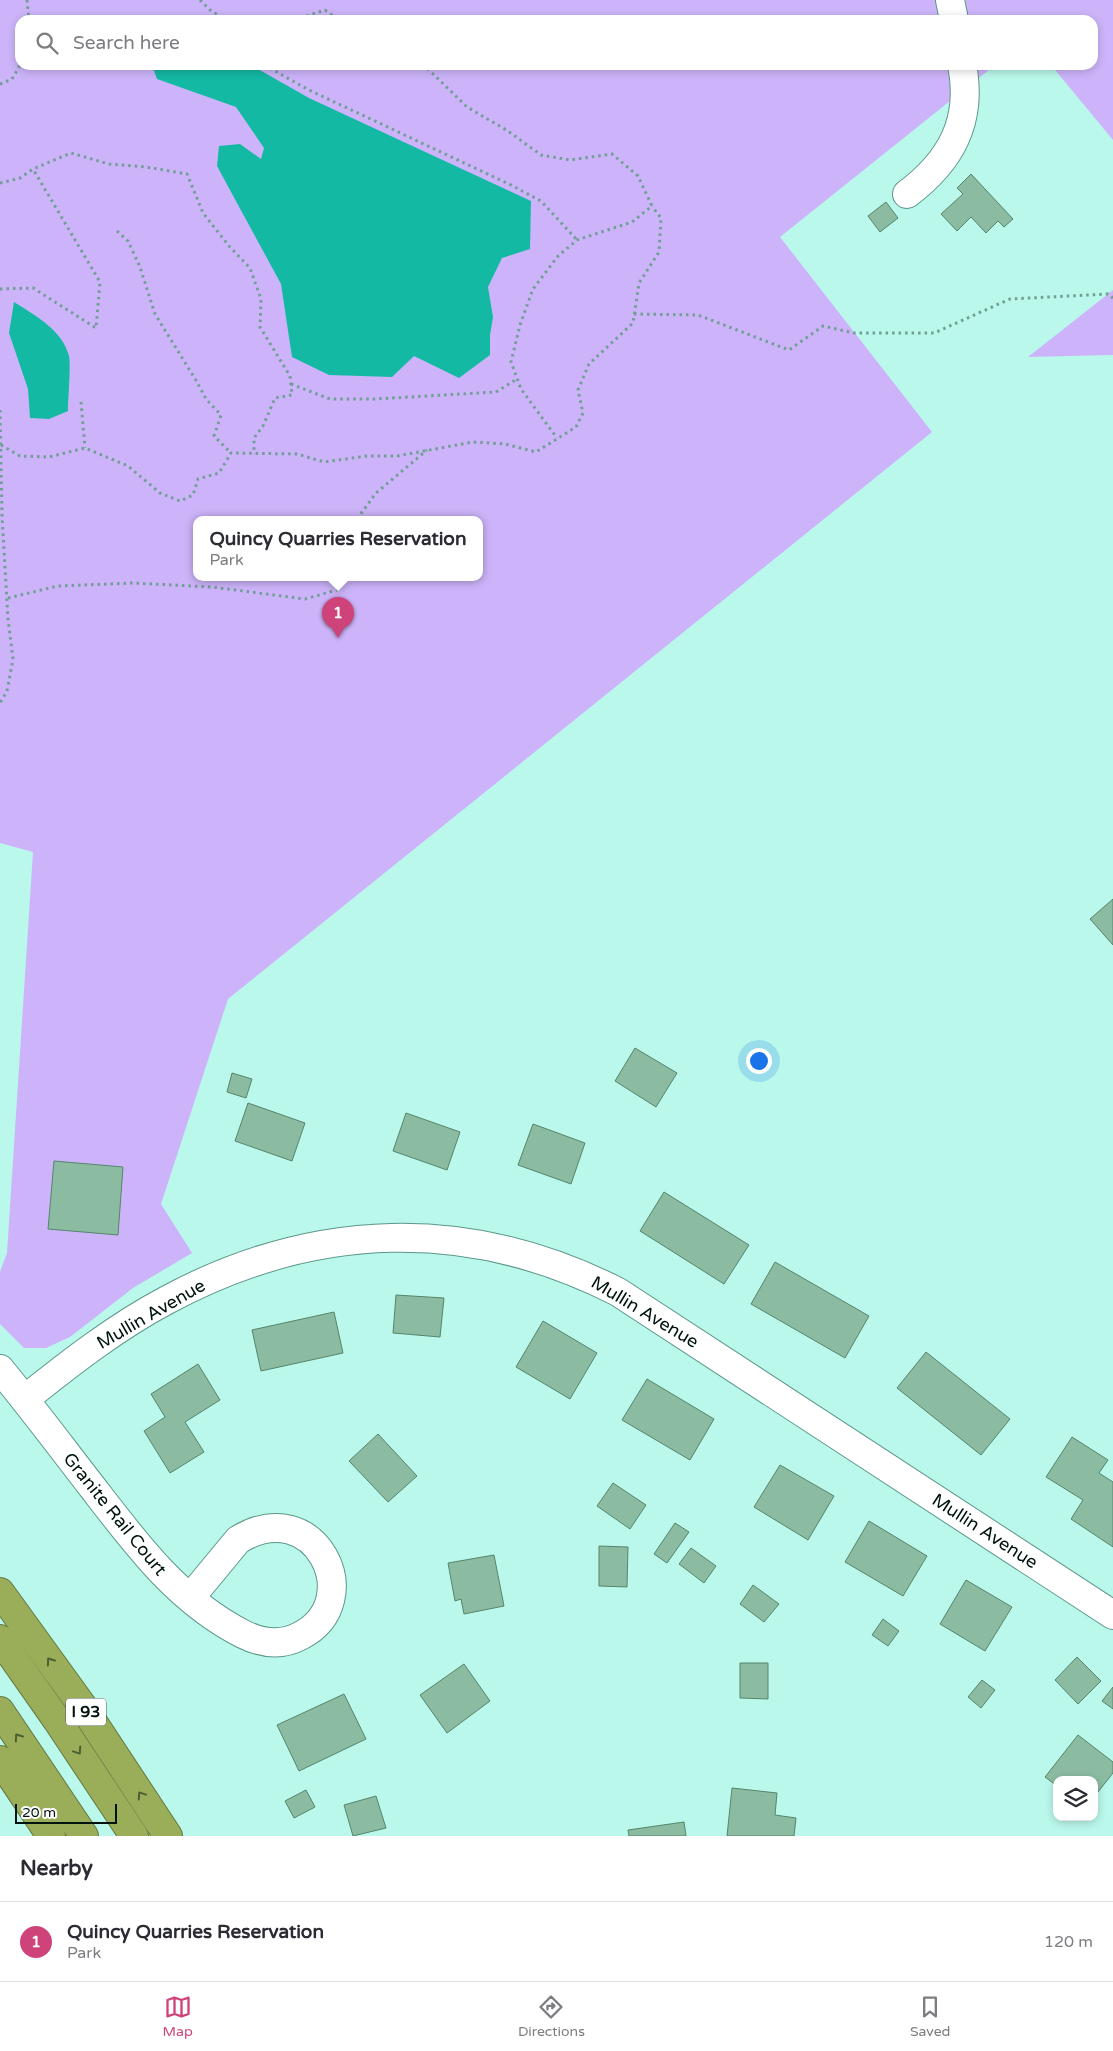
<!DOCTYPE html>
<html lang="en">
<head>
<meta charset="utf-8">
<style>
	:root { --surface:#fff; --page:#f7f7f7; --text:#2b2b33; --muted:#7c7c81; --line:#e1e1e2; --accent:#ce4379 }
	body { margin:0; font-family:"Varela Round",sans-serif; background:var(--page); color:var(--text) }
	.controls { position:absolute; right:15px; bottom:15px; display:grid; overflow:hidden; border-radius:10px; box-shadow:0 2px 8px #0003 }
	.controls button { width:45px; height:45px; display:grid; place-items:center; padding:0; border:0; border-bottom:1px solid var(--line); background:var(--surface); color:var(--text); font:25px sans-serif }
	.scale { position:absolute; left:15px; bottom:12px; width:102px; box-sizing:border-box; padding-left:5px; border:2px solid #00130f; border-top:0; font-size:14px; line-height:18px; white-space:nowrap; color:#00130f; -webkit-text-stroke:4px #fff; paint-order:stroke }
	.you { position:absolute; left:758px; top:1060px; width:18px; height:18px; margin:-12px; border:4px solid #fff; border-radius:50%; background:#1a73e8; box-shadow:0 0 0 8px #1a73e833 }
	.badge { display:grid; place-items:center; width:32px; height:32px; border-radius:50%; background:var(--accent); color:#fff; font-size:16px; font-weight:700 }
	.pin { position:absolute; translate:-50% -41px; filter:drop-shadow(0 1px 2px #0008) }
	.pin::after { content:''; position:absolute; top:26px; width:18px; height:15px; background:inherit; clip-path:polygon(0 0,100% 0,50% 100%) }
	.popup { position:absolute; left:193px; top:516px; width:290px; height:65px; box-sizing:border-box; display:grid; place-content:center; border-radius:10px; background:var(--surface); filter:drop-shadow(0 1px 4px #0005); font-size:16px; white-space:nowrap; color:var(--muted) }
	.popup b { font-size:19px; color:var(--text) }
	.popup::after { content:''; position:absolute; left:50%; top:100%; margin-left:-10px; border:10px solid transparent; border-top-color:var(--surface) }
	.list { margin:0; padding:0; list-style:none }
	h2 { display:flex; justify-content:space-between; align-items:center; height:65px; margin:0; padding:0 20px; font-size:21px }
	h2 small { font-size:16px; font-weight:400; color:var(--muted) }
	.list li { display:grid; grid-template-columns:32px 1fr auto; gap:15px; align-items:center; box-sizing:border-box; height:80px; padding:0 20px; border-top:1px solid var(--line) }
	.list b { display:block; font-size:19px; white-space:nowrap }
	.list p { margin:0; font-size:16px; white-space:nowrap; color:var(--muted) }
	.list em { font-size:16px; font-style:normal; color:var(--muted) }
	.icon { flex:none; width:28px; height:28px; fill:none; stroke:currentColor; stroke-width:2; stroke-linecap:round; stroke-linejoin:round }
	.map { position:relative; flex:none; width:1113px; height:1836px; overflow:hidden }
	.search { position:absolute; background:var(--surface); box-shadow:0 2px 8px #0003; left:15px; right:15px; top:15px; height:55px; display:flex; align-items:center; gap:12px; box-sizing:border-box; padding:0 18px; border-radius:15px; color:var(--muted); font-size:19px }
	.sheet { height:145px; background:var(--surface) }
	nav { display:flex; justify-content:space-around; align-items:center; box-sizing:border-box; height:70px; border-top:1px solid var(--line); background:var(--surface); font-size:14px; color:var(--muted) }
	nav a { display:grid; justify-items:center; gap:2px }
	nav .on { color:var(--accent) }
	.map>svg:first-child { display:block }
	.green { fill:#cdb4fa; fill-rule:evenodd }
	.water { fill:#14b9a4 }
	.building { fill:#8bbca1; stroke:#55856c }
	.lines { fill:none; stroke-linecap:round; stroke-linejoin:round }
	.minor-casing { stroke:#5b968b; stroke-width:30 }
	.highway-casing { stroke:#647840; stroke-width:30 }
	.path { stroke:#719e95; stroke-width:3; stroke-dasharray:2.5 4; stroke-linecap:butt }
	.minor { stroke:#fff; stroke-width:28 }
	.highway { stroke:#9aae5a; stroke-width:28 }
	.oneway { stroke:#4d6034 }
	.labels { text-anchor:middle; dominant-baseline:central; stroke-width:4; stroke-linejoin:round; paint-order:stroke }
	.shield { fill:#fff; stroke:#4c5a57; stroke-width:1 }
	.shield-label { font-size:16px; font-weight:bold; fill:#00130f }
	.street-label { font-size:18px; fill:#00130f; stroke:#fff }
</style>
</head>
<body>
<div class="map">
<svg width="1113" height="1836" viewBox="0 0 1113 1836">
	<rect width="100%" height="100%" fill="#baf8eb"/>
	<!-- green -->
	<g class="green">
		<path d="M0,0h1113v140l-62,-75h42v-45h-1073v45h975l-215,172 152,195 -704,567 -67,205 31,49 -59,35 -63,49 -24,11h-22l-24,-24v-52l7,-19 26,-401 -33,-9zM197,519h282v58h-282z"/>
		<path d="M1113,290v65l-85,2 80,-63z"/>
	</g>
	<!-- water -->
	<g class="water">
		<path d="M152,65h99l58,33 222,103 -1,48 -28,9 -14,29 5,30 -3,18v20l-31,23 -45,-22 -22,21 -63,-2 -37,-18 -11,-73 -64,-118 2,-20 21,-2 21,15 3,-11 -28,-41 -79,-28z"/>
		<path d="M14,302c21,13 49,29 55,54 2,11 -1,42 -1,55l-19,8 -19,-1 -2,-29 -19,-56z"/>
	</g>
	<!-- building -->
	<g class="building">
		<path d="M971,174l42,45 -9,8 -6,-6 -12,12 -15,-16 -14,14 -16,-17 22,-20 -6,-6z"/>
		<path d="M886,202l12,16 -18,14 -12,-16z"/>
		<path d="M1113,899v46l-23,-26z"/>
		<path d="M635,1048l42,25 -21,34 -41,-26z"/>
		<path d="M232,1073l20,6 -6,19 -19,-6z"/>
		<path d="M248,1103l57,20 -13,38 -57,-20z"/>
		<path d="M406,1113l54,19 -13,38 -54,-19z"/>
		<path d="M533,1124l52,19 -14,41 -53,-19z"/>
		<path d="M54,1161l69,6 -5,68 -70,-6z"/>
		<path d="M664,1192l85,53 -25,39 -84,-53z"/>
		<path d="M775,1262l94,54 -24,42 -94,-54z"/>
		<path d="M396,1295l48,3 -4,39 -47,-4z"/>
		<path d="M334,1312l9,41 -82,18 -9,-41z"/>
		<path d="M543,1321l54,32 -27,46 -54,-32z"/>
		<path d="M926,1352l84,67 -29,36 -84,-67z"/>
		<path d="M198,1364l22,36 -35,22 19,30 -34,21 -26,-42 21,-14 -14,-23z"/>
		<path d="M647,1379l67,40 -24,41 -68,-40z"/>
		<path d="M378,1434l39,42 -29,26 -39,-41z"/>
		<path d="M1072,1437l36,23 -9,13 14,9v65l-42,-28 12,-19 -37,-23z"/>
		<path d="M780,1465l54,31 -26,44 -54,-33z"/>
		<path d="M613,1483l33,22 -16,24 -33,-23z"/>
		<path d="M869,1521l58,35 -24,40 -58,-34z"/>
		<path d="M675,1523l14,9 -22,31 -13,-9z"/>
		<path d="M599,1546l29,1 -1,40 -28,-1z"/>
		<path d="M691,1548l25,18 -12,17 -25,-19z"/>
		<path d="M494,1555l10,51 -40,8 -3,-15 -6,2 -7,-38z"/>
		<path d="M966,1580l46,27 -27,44 -45,-27z"/>
		<path d="M753,1585l26,19 -15,18 -24,-18z"/>
		<path d="M883,1619l16,12 -11,15 -16,-11z"/>
		<path d="M1077,1657l24,24 -23,23 -23,-24z"/>
		<path d="M740,1663h28v36l-28,-1z"/>
		<path d="M464,1664l26,37 -43,32 -27,-38z"/>
		<path d="M982,1680l13,10 -14,18 -13,-11z"/>
		<path d="M1113,1687v22l-11,-8z"/>
		<path d="M344,1694l22,45 -67,32 -22,-46z"/>
		<path d="M1078,1735l35,27v11l-19,24v-17h-37v6l-12,-9z"/>
		<path d="M732,1788l45,5 -2,22 21,3 -2,18h-67z"/>
		<path d="M306,1790l9,17 -21,11 -9,-17z"/>
		<path d="M376,1796l10,32 -33,8 -9,-31z"/>
		<path d="M684,1822l2,14h-57l-1,-6z"/>
	</g>
	<g class="lines">
		<!-- minor casing -->
		<g class="minor-casing">
			<g id="minor">
				<path d="M950,0l4,20"/>
				<path d="M907,194c44,-33 66,-73 55,-129"/>
				<path d="M0,1369c32,39 62,79 93,119 43,56 85,113 150,146 18,9 38,12 57,2 69,-35 15,-144 -62,-96l-48,58"/>
				<path d="M25,1399c45,-36 91,-72 142,-99 147,-79 302,-84 451,-8l495,323"/>
			</g>
		</g>
		<!-- highway casing -->
		<g class="highway-casing">
			<g id="highway">
				<path d="M0,1592l81,112 87,132"/>
				<path d="M0,1639l57,81 77,116"/>
				<path d="M0,1711l84,125"/>
				<path d="M0,1760l51,76"/>
			</g>
		</g>
		<!-- path -->
		<g class="path">
			<path d="M27,0l2,20"/>
			<path d="M200,0l10,10 16,10"/>
			<path d="M294,20l31,-10 14,10"/>
			<path d="M264,65l45,25 202,95 30,16 36,39"/>
			<path d="M422,65l4,2 41,40 41,24 33,24 29,5 42,-6 26,22 14,30 -20,16 -55,18 -19,16 -25,33 -13,36 -9,37 10,27 36,49"/>
			<path d="M0,84l12,-5 7,-12 1,-19"/>
			<path d="M0,183l20,-5 13,-9 38,-16 38,11 37,3 41,7 16,39 26,33 21,22 11,31 -1,28 30,49 2,19 -17,3 -12,28 -9,12v16"/>
			<path d="M117,231l11,10 12,26 15,47 42,68 9,17 15,16 -7,21 17,17"/>
			<path d="M0,289l33,-1 63,40 4,-46 -67,-113"/>
			<path d="M634,314l64,1 91,35 34,-24 31,7h80l76,-34 98,-5 5,4"/>
			<path d="M291,384l39,15h45l121,-7 21,-13"/>
			<path d="M81,402l4,46"/>
			<path d="M0,410l2,106 6,103 5,40 -6,32 -7,12"/>
			<path d="M1,445l19,11 29,1 36,-9 43,18 32,27 20,8 13,-6 5,-16 21,-6 12,-20 66,1 27,8 43,-6h30l76,-14 32,2 31,8 40,-25 7,-14 -5,-23 11,-26 44,-41 6,-40 20,-31 2,-34 -9,-12"/>
			<path d="M357,519l19,-26 51,-43"/>
			<path d="M8,598l50,-12 75,-3 79,4 93,12 32,-9 8,-13"/>
		</g>
		<!-- minor -->
		<use href="#minor" class="minor"/>
		<!-- highway -->
		<use href="#highway" class="highway"/>
	</g>
	<!-- one-way arrows -->
	<defs><path id="oneway-chevron" d="M-2-3.5L2.5 0L-2 3.5" fill="none" stroke-width="1.6" stroke-linecap="round" stroke-linejoin="round" transform="scale(1.25)"/></defs>
	<g class="oneway">
		<use href="#oneway-chevron" transform="translate(50 1661) rotate(-125)"/>
		<use href="#oneway-chevron" transform="translate(18 1737) rotate(-125)"/>
		<use href="#oneway-chevron" transform="translate(78 1751) rotate(56)"/>
		<use href="#oneway-chevron" transform="translate(141 1795) rotate(-124)"/>
	</g>
	<g class="labels">
		<!-- shield labels -->
		<rect class="shield" x="66" y="1698.5" width="40" height="27" rx="4"/>
		<g class="shield-label">
			<text x="86" y="1712">I 93</text>
		</g>
		<!-- street labels -->
		<g class="street-label">
			<text transform="translate(645 1312) rotate(31)">Mullin Avenue</text>
			<text transform="translate(151 1314) rotate(-30)">Mullin Avenue</text>
			<text transform="translate(115 1514) rotate(51)">Granite Rail Court</text>
			<text transform="translate(985 1531) rotate(33)">Mullin Avenue</text>
		</g>
	</g>
</svg>
<div class="controls">
<button><svg class="icon" aria-label="layers" viewBox="0 0 24 24"><path d="M12 4l9 5-9 5-9-5zM3 14l9 5 9-5"/></svg></button>
</div>
<div class="scale">20 m</div>
<div class="you"></div>
<div class="pin badge" style="left:338px;top:638px">1</div>
<div class="popup"><b>Quincy Quarries Reservation</b>Park</div>
<div class="search"><svg class="icon" aria-label="search" viewBox="0 0 24 24"><circle cx="10" cy="10" r="6"/><path d="M15 15l6 6"/></svg>Search here</div>
</div>
<section class="sheet">
<h2>Nearby<small></small></h2>
<ul class="list">
<li><span class="badge">1</span><div><b>Quincy Quarries Reservation</b><p>Park</p></div><em>120 m</em></li>
</ul>
</section>
<nav>
<a class="on"><svg class="icon" aria-label="map" viewBox="0 0 24 24"><path d="M3 6l6-2 6 2 6-2v14l-6 2-6-2-6 2zM9 4v14M15 6v14"/></svg>Map</a>
<a><svg class="icon" aria-label="directions" viewBox="0 0 24 24"><path d="M12 3l9 9-9 9-9-9zM9 14v-3h6M13 9l2 2-2 2"/></svg>Directions</a>
<a><svg class="icon" aria-label="saved" viewBox="0 0 24 24"><path d="M7 4h10v16l-5-4-5 4z"/></svg>Saved</a>
</nav>
</body>
</html>
